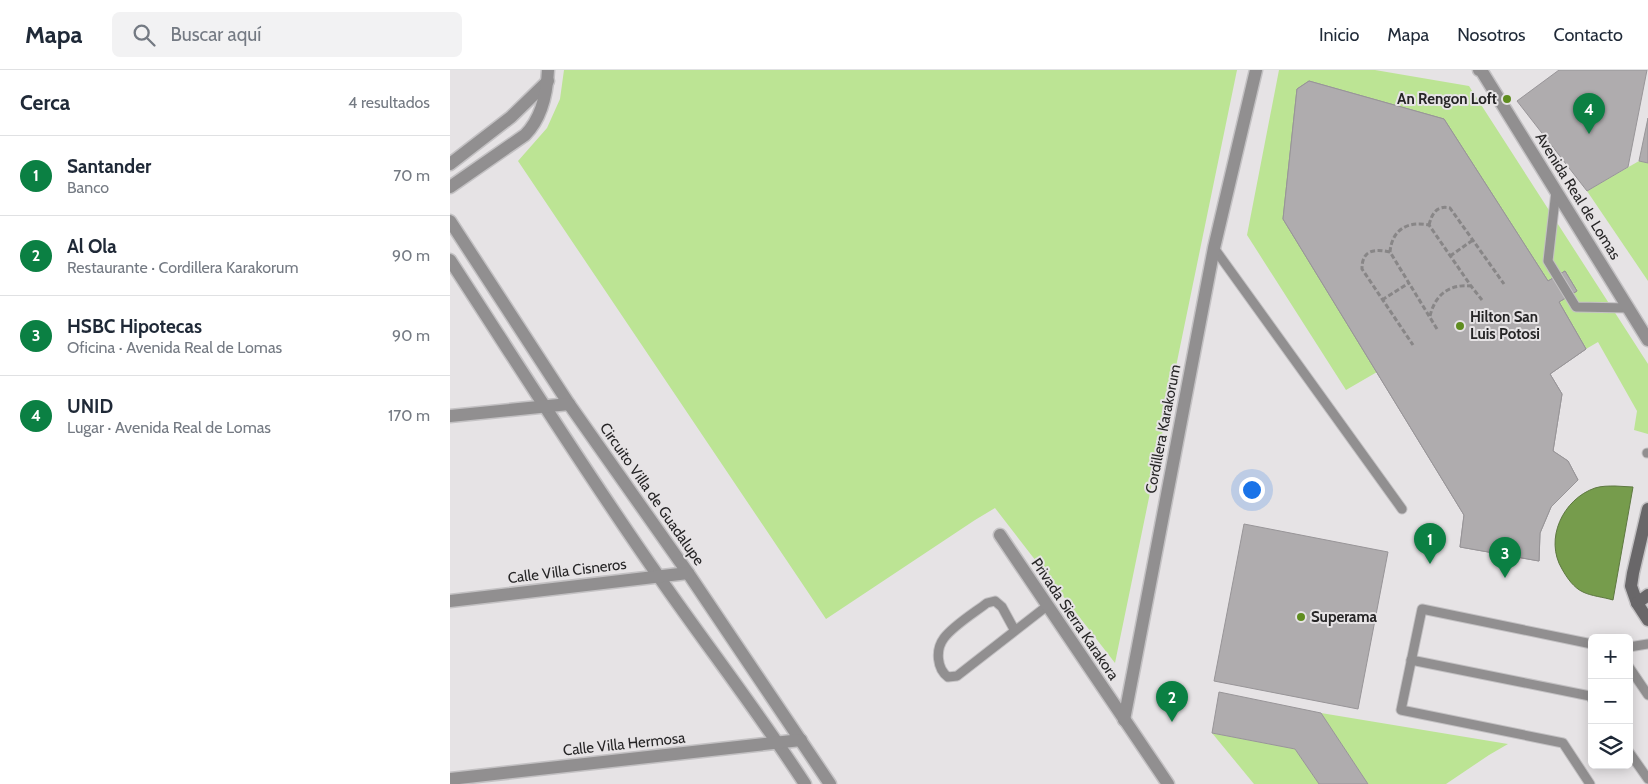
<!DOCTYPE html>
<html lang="es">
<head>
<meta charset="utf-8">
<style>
	:root { --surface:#fff; --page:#f2f2f3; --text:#1f2937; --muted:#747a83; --line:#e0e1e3; --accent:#0b8043 }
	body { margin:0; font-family:Cabin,sans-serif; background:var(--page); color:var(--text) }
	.controls { position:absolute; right:15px; bottom:15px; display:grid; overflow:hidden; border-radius:8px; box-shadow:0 2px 12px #0003 }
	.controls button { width:45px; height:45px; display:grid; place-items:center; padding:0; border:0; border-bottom:1px solid var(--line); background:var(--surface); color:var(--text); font:25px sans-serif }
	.you { position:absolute; left:801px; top:419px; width:18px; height:18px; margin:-12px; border:4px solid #fff; border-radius:50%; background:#1a73e8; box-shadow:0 0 0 8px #1a73e833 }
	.badge { display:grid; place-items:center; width:32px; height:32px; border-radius:50%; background:var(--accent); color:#fff; font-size:16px; font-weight:700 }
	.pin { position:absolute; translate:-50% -41px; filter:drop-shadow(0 1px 2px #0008) }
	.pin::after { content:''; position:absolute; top:26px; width:18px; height:15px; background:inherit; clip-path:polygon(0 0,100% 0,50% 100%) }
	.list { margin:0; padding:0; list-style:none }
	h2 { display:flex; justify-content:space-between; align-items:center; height:65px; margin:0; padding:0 20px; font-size:21px }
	h2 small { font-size:16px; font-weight:400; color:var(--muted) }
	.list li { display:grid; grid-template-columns:32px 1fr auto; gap:15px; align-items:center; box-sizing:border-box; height:80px; padding:0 20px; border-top:1px solid var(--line) }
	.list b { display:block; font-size:19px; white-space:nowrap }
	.list p { margin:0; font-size:16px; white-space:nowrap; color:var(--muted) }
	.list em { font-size:16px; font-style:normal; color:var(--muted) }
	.icon { flex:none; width:28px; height:28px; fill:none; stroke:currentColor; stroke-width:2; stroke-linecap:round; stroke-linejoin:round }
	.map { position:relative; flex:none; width:1198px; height:714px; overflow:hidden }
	header { display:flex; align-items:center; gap:30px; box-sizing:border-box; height:70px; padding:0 25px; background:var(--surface); border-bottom:1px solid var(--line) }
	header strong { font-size:24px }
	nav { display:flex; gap:28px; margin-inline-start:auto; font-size:18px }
	.search { width:350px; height:45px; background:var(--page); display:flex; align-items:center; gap:12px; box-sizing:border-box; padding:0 18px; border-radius:8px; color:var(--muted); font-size:19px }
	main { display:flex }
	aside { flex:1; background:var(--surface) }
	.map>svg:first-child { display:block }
	.green { fill:#bce494 }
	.water { fill:#769c4c; stroke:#5e7841 }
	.building { fill:#afacae; stroke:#989598; fill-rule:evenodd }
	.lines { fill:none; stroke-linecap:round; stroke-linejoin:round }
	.lane-casing { stroke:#c3c1c3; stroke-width:11 }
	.street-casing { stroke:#c3c1c3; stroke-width:15 }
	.secondary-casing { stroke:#c3c1c3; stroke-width:15 }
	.path { stroke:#888687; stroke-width:3; stroke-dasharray:5 2.5; stroke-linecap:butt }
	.lane { stroke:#918f90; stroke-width:9 }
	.street { stroke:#918f90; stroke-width:12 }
	.secondary { stroke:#696769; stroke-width:12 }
	.poi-dot { fill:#5f8d20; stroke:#e6e3e5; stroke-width:2 }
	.labels { text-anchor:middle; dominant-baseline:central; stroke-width:4; stroke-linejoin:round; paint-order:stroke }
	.poi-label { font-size:15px; font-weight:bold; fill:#262526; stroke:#e6e3e5; text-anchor:start }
	.street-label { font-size:15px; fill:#262526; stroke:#e6e3e5 }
</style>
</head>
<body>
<header>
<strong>Mapa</strong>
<div class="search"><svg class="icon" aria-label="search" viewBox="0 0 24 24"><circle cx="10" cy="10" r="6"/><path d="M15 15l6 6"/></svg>Buscar aquí</div>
<nav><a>Inicio</a><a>Mapa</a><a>Nosotros</a><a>Contacto</a></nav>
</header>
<main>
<aside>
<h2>Cerca<small>4 resultados</small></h2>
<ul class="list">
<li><span class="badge">1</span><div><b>Santander</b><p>Banco</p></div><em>70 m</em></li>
<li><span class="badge">2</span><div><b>Al Ola</b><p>Restaurante · Cordillera Karakorum</p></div><em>90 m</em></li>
<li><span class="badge">3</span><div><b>HSBC Hipotecas</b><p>Oficina · Avenida Real de Lomas</p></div><em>90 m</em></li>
<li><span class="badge">4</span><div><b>UNID</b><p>Lugar · Avenida Real de Lomas</p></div><em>170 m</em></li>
</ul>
</aside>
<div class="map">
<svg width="1198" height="714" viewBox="0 0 1198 714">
	<rect width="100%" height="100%" fill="#e6e3e5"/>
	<!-- green -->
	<g class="green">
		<path d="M114,0h673l-122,593 -120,-155 -20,12 -149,99 -308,-458 29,-33 13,-29z"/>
		<path d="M829,0h96l94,16 179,278v70l-14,-4 3,-19 -39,-69 -12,7 -27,-47 18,-11 -12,-20 -17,10 -104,-162 -134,-38 -13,8 -14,130 94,153 -31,18 -99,-155z"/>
		<path d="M1189,91l9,2v118l-61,-90z"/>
		<path d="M871,643l187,31 -19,11 -43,29h-78z"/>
		<path d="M762,663l83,16 24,35h-65z"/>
	</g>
	<!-- water -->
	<path class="water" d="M1165,416l18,1 -20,113c-10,-3 -22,-4 -30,-8 -9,-4 -16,-14 -21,-23 -18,-30 1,-70 33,-81 6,-2 14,-2 20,-2z"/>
	<!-- building -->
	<g class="building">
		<path d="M1109,0h88l-19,97 -41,24 -70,-90z"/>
		<path d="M859,11l135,38 104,162 17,-10 12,20 -18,11 27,47 -36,25 12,20 -9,57 15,10 10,19 -27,27 -11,26 -1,28 -79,-14 4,-32 -181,-296 14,-130zM942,104l43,4 73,103 -32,22 -4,-5 -8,-1 -23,15 -2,9 3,6 -34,22 -67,-104 11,-46zM1070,278l34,51 -4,20 -26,18 -23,-5 -34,-48 9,-6 3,6 11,6 22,-12 1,-15 -5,-7z"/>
		<path d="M859,11l135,38 104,162 17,-10 12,20 -18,11 27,47 -36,25 12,20 -9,57 15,10 10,19 -27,27 -11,26 -1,28 -79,-14 4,-32 -181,-296 14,-130z"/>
		<path d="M1198,48v45l-9,-2z"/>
		<path d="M794,454l144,28 -30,157 -144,-28z"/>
		<path d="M769,622l102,21 47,71h-49l-24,-35 -83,-16z"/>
	</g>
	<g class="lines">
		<!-- lane casing -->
		<g class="lane-casing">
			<g id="lane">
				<path d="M1106,121l-8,70 28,46 52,1"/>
				<path d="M764,178l188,261"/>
				<path d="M1197,383h1"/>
				<path d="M565,561l-13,-24 -7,-6 -8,2c-13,10 -33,22 -43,35 -9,12 -7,31 4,39l9,-1 90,-70"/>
				<path d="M1179,577l19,-3"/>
				<path d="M961,590l179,36 2,3"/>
				<path d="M1179,597l19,28"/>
				<path d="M1179,682l19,27"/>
				<path d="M1140,714l-27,-41 -162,-33 21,-101 170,35"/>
			</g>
		</g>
		<!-- street casing -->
		<g class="street-casing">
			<g id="street">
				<path d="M1029,0h2l167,270"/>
				<path d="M0,94l61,-47 37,-36"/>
				<path d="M0,117l75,-52c17,-17 22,-42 23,-65"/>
				<path d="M0,151l119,183 119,169 142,211"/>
				<path d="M0,190c69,106 136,213 209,317 48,69 100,136 146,207"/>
				<path d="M0,346l119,-12"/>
				<path d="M550,465l168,249"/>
				<path d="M0,531l238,-28"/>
				<path d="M674,650l90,-472 42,-178"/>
				<path d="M0,709l351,-39"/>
			</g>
		</g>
		<!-- secondary casing -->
		<g class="secondary-casing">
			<g id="secondary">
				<path d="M1198,439l-15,64 -2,13 6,17 11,17"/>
				<path d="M1187,533l11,-8"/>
			</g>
		</g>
		<!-- path -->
		<g class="path">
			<path d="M979,155c3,-12 8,-20 21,-17l54,76"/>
			<path d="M940,182c-15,-3 -28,-3 -28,17l51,76"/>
			<path d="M1000,186l23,-16"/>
			<path d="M932,230l27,-17"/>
			<path d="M980,246c5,-21 19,-32 40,-30"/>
			<path d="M987,259l-47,-77c2,-23 18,-31 39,-27l42,61 11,14"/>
		</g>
		<!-- lane -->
		<use href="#lane" class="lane"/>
		<!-- street -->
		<use href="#street" class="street"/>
		<!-- secondary -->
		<use href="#secondary" class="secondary"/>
	</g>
	<!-- markers -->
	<g class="poi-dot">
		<circle cx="1057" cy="29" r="5"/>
		<circle cx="1010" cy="256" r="5"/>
		<circle cx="851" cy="547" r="5"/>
	</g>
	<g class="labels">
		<!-- poi labels -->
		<g class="poi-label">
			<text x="1047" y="29" text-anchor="end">An Rengon Loft</text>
			<text x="1020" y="247">Hilton San<tspan x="1020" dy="17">Luis Potosi</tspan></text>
			<text x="861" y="547">Superama</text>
		</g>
		<!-- street labels -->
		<g class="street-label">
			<text transform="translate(1128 126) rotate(58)">Avenida Real de Lomas</text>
			<text transform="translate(713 359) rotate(-79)">Cordillera Karakorum</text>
			<text transform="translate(202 424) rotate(55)">Circuito Villa de Guadalupe</text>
			<text transform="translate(117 501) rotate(-7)">Calle Villa Cisneros</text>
			<text transform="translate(625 549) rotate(56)">Privada Sierra Karakora</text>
			<text transform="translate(174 674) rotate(-6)">Calle Villa Hermosa</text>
		</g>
	</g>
</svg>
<div class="controls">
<button>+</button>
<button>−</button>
<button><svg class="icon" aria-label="layers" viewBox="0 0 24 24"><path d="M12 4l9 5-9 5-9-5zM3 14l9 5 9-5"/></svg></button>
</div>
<div class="you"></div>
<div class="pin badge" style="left:980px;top:494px">1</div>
<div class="pin badge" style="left:722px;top:652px">2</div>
<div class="pin badge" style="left:1055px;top:508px">3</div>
<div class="pin badge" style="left:1139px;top:64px">4</div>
</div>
</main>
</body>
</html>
